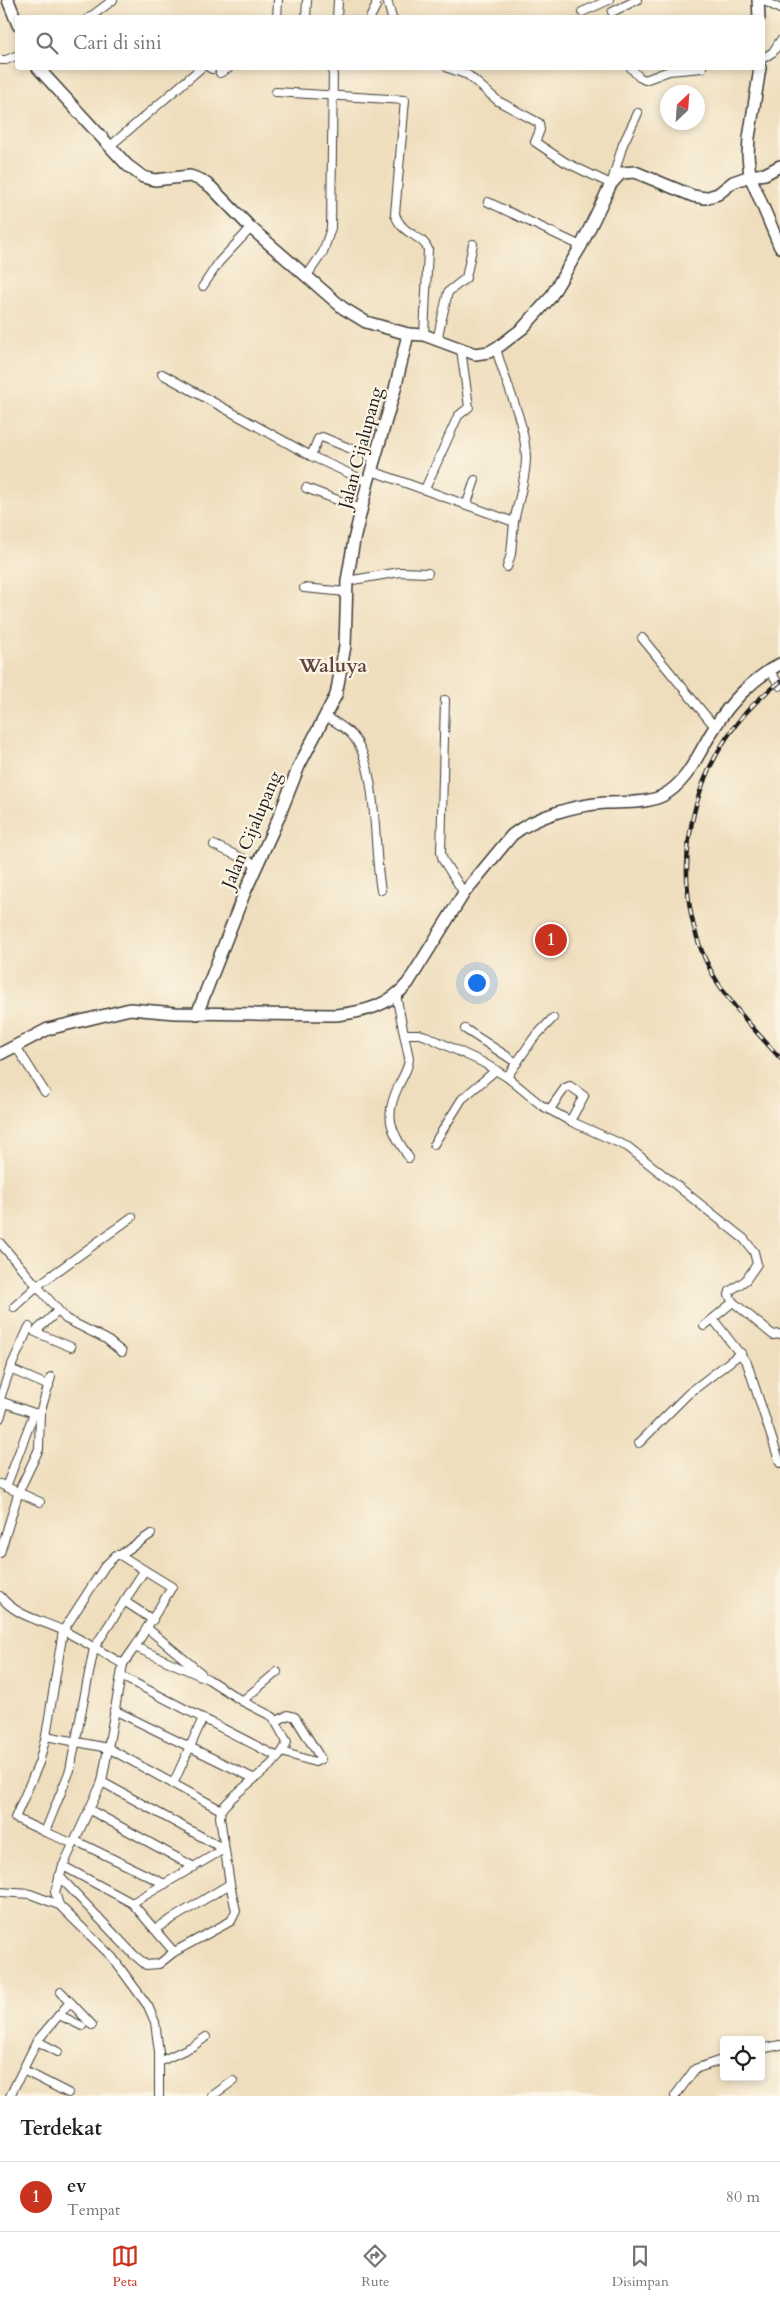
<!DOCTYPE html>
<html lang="id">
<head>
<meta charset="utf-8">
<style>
	:root { --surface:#fff; --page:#f6f6f6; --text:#222; --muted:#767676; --line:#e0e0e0; --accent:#c8321e }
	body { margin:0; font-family:Cardo,serif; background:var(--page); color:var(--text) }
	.controls { position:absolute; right:15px; bottom:15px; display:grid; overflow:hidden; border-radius:5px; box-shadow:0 2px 8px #0003 }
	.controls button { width:45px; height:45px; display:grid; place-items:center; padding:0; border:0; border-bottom:1px solid var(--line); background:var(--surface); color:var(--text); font:25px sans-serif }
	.compass { position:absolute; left:660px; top:85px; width:45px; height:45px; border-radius:50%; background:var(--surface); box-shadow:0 2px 8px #0003; rotate:25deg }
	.you { position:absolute; left:476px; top:982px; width:18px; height:18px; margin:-12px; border:4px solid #fff; border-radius:50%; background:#1a73e8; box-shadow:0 0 0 8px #1a73e833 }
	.badge { display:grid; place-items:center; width:32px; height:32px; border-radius:50%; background:var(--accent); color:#fff; font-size:16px; font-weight:700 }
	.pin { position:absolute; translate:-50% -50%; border:2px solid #fff; box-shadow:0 1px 5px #0006 }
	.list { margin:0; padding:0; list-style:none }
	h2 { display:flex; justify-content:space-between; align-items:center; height:65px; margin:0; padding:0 20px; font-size:21px }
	h2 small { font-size:16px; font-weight:400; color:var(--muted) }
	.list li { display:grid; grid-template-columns:32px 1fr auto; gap:15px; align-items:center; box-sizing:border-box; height:70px; padding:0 20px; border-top:1px solid var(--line) }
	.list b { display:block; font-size:19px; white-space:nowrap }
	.list p { margin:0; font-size:16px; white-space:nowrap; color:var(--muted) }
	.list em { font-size:16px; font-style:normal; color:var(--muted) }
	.icon { flex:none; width:28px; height:28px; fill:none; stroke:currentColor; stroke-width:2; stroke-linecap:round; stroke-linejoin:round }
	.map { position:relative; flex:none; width:780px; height:2096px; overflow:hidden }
	.search { position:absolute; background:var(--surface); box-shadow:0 2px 8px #0003; left:15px; right:15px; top:15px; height:55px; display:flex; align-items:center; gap:12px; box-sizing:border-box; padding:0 18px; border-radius:5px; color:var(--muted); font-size:19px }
	.sheet { height:135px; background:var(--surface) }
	nav { display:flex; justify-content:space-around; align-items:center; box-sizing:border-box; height:70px; border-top:1px solid var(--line); background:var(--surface); font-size:14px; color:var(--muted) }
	nav a { display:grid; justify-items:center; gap:2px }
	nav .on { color:var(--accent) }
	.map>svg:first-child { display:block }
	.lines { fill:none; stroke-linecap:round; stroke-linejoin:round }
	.street-casing { stroke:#3c3934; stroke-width:10 }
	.secondary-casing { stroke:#3c3934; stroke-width:14 }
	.street { stroke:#fff; stroke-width:8 }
	.secondary { stroke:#fff; stroke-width:11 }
	.rail-casing { stroke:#1c1c1c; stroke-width:4.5 }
	.rail { stroke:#fcf5e5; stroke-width:2.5; stroke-dasharray:8; stroke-linecap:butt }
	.labels { text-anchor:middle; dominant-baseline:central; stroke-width:4.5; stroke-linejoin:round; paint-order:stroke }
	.street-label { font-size:18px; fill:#1c1c1c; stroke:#fcf5e5 }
	.quarter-label { font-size:20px; font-weight:bold; fill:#604542; stroke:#fcf5e5 }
</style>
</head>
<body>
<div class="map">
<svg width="780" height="2096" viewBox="0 0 780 2096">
	<rect width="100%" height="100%" fill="#fcf5e5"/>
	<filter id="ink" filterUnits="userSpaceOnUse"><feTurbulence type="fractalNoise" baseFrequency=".02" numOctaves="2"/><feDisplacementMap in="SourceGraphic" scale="10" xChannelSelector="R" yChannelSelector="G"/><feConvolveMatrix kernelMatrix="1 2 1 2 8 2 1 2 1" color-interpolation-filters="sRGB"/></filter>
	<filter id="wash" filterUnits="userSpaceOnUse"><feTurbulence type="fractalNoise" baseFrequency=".0096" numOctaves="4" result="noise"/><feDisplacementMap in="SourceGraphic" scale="20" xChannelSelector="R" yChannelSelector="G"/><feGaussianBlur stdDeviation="1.12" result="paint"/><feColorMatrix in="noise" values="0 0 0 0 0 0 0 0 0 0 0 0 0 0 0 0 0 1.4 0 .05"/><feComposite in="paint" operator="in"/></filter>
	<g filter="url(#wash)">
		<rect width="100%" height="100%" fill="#efdebd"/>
	</g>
	<g filter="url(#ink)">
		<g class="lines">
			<!-- street casing -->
			<g class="street-casing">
				<g id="street">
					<path d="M387,0l5,18"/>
					<path d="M763,0l17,9"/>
					<path d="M582,12l27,-12"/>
					<path d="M612,12l25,-12"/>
					<path d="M89,18l24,-18"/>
					<path d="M277,18l1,-18"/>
					<path d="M306,18l1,-18"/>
					<path d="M337,18l1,-18"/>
					<path d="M370,18l6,-12v-6"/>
					<path d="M762,59l11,-7 7,-11"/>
					<path d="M0,60h6l12,-5"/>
					<path d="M210,68l2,1"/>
					<path d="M448,68l20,7 30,26 41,22 1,7 -5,12 30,20 46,22"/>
					<path d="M631,68l8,9 6,3 24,-9 33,-3"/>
					<path d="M220,73l9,-5"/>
					<path d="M276,92l129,8 -10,114c7,22 27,20 33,35l-4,86"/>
					<path d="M109,147l92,-79"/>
					<path d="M612,181l11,-37 15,-31"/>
					<path d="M488,202l93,44"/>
					<path d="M306,277l17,-25 8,-24 2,-160"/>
					<path d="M203,286l16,-24 32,-34"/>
					<path d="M437,340l11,-48 18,-14 7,-34"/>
					<path d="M162,374l149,82 7,-17 4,-2 54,22"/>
					<path d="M311,456l57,26"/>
					<path d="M372,471l142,51c4,-21 12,-43 12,-65 -1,-37 -21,-73 -30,-109"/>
					<path d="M306,488l55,21"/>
					<path d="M425,489l33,-73 11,-9 -8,-58"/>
					<path d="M466,506l9,-26"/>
					<path d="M507,567l4,-13 3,-32"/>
					<path d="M347,581l53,-9 28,1"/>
					<path d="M304,588l42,4"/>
					<path d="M642,638l73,89"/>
					<path d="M769,670l11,16"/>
					<path d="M445,700l-4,153 2,7 21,33"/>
					<path d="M325,716c10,6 20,11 28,20 26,32 20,114 28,154"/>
					<path d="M214,845l43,20"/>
					<path d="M396,995l13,63c0,11 -7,19 -11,29 -15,32 -6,44 11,71"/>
					<path d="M465,1029l52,34"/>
					<path d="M404,1034h15l7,2 56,26 25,15 34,28 29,16 58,26 116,92 10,13 3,12 -11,16 -16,11 -1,4 4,7 40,33 7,-1"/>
					<path d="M15,1045l30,47"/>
					<path d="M507,1077l26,-38 20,-21"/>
					<path d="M550,1109l15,-21 5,-2 14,10 -14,25"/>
					<path d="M434,1144l28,-45 34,-29"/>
					<path d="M0,1243l37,43 95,-69"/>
					<path d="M14,1307l23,-21 29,33 40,20 16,13"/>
					<path d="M58,1311l-23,21 36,15"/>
					<path d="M713,1319l34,44 33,100"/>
					<path d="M704,1326l29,-24"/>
					<path d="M10,1369l39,17"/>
					<path d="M0,1399l10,-30 19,-42"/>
					<path d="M0,1401l34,12 -28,74"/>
					<path d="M40,1413l11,-36"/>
					<path d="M0,1418l5,-15"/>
					<path d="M639,1443l49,-49 53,-41"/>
					<path d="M0,1484l40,18"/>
					<path d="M0,1553l19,-62 20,-42 1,-36h-6"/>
					<path d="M120,1555l31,-21"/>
					<path d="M0,1596c17,21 41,24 64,35 20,10 39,22 59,33l-21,118 -39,84 -8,26 4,13 53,52 36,49 7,16 4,30v44"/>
					<path d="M124,1601l29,19"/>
					<path d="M147,1628l54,45"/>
					<path d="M135,1647l37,-60 -52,-32h-4l-11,11 -42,65 -17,105 62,12 113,62"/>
					<path d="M123,1664l12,-17 73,32 34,22 35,-29"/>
					<path d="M121,1676l157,81"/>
					<path d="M114,1710l139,68"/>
					<path d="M277,1721l11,-6 7,2 26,42 -6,3 -33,-10"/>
					<path d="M102,1782l122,67"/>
					<path d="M173,1784l30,-66"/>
					<path d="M90,1810l104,57"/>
					<path d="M45,1832l-30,-14 24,-55 7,-27"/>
					<path d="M76,1841l89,43"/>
					<path d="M74,1844l-29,-12 25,-62 24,-122 50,-77"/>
					<path d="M63,1866l69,37 42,49"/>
					<path d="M59,1876l74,78 13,11 13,-1 15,-12 57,-31 5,-10 -6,-27 -10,-67 1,-7c15,-22 60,-45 66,-68l-14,-25 -31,-16"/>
					<path d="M0,1892l30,2 29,11"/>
					<path d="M132,1903l92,-54"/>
					<path d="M155,1929l75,-45"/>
					<path d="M61,1992l31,33"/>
					<path d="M59,2015l23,11"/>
					<path d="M37,2041l21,11"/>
					<path d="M761,2049l19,-4"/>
					<path d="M159,2062l34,-16 13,-9"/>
					<path d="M23,2070l45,23"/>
					<path d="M10,2096l27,-55 33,-39"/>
					<path d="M212,2096l21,-15"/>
					<path d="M675,2096l20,-27 29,-10"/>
				</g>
			</g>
			<!-- secondary casing -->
			<g class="secondary-casing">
				<g id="secondary">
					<path d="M8,0l10,25"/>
					<path d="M758,0l1,18"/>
					<path d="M38,68l89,97 16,12 12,3 35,-4 11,4 10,7 40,41 92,80 23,14 42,12 -13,55 -27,93 -14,58 -7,41 -2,65 -9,49 -37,71 -21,53 -34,75 -47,120"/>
					<path d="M760,68l-11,70 -1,17 2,21 30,71"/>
					<path d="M408,334l16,1 51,19 14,-2 12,-7 22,-17 27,-30 31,-52 30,-62 10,-11 14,-1 58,24 12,2 13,-4 15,-12 17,-6 15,-2 15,-8"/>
					<path d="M0,1054l48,-25 82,-20 45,4 161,2c28,-3 53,-9 72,-32l56,-90 48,-58c24,-19 63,-30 93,-32 19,-1 40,1 57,-7 27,-14 37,-45 53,-69 15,-25 39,-49 65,-63"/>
				</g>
			</g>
			<!-- street -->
			<use href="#street" class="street"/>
			<!-- secondary -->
			<use href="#secondary" class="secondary"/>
			<!-- rail casing -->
			<g class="rail-casing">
				<path id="rail" d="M780,682c-85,60 -117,185 -74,279 17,37 47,67 74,97"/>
			</g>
			<!-- rail -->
			<use href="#rail" class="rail"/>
		</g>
	</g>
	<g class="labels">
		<!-- street labels -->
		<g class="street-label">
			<text transform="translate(361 448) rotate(-75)">Jalan Cijalupang</text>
			<text transform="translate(252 830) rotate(-67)">Jalan Cijalupang</text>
		</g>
		<!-- quarter labels -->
		<g class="quarter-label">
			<text x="333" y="665">Waluya</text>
		</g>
	</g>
</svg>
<div class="controls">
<button><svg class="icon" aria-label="locate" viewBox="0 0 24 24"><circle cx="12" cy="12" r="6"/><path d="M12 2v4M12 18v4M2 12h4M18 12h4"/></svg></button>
</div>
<svg class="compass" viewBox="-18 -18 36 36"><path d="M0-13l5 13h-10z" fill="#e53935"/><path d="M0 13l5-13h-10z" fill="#767676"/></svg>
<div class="you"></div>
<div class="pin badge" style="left:551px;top:940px">1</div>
<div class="search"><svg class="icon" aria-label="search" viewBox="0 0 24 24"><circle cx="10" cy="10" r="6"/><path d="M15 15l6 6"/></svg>Cari di sini</div>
</div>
<section class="sheet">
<h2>Terdekat<small></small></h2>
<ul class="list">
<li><span class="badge">1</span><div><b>ev</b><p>Tempat</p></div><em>80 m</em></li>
</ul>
</section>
<nav>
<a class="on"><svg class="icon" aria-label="map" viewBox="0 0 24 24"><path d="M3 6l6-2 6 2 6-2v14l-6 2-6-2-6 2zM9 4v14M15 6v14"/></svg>Peta</a>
<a><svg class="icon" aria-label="directions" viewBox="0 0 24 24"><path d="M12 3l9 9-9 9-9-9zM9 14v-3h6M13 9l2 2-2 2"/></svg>Rute</a>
<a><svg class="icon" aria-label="saved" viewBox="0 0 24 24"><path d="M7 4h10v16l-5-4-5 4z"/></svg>Disimpan</a>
</nav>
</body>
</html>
